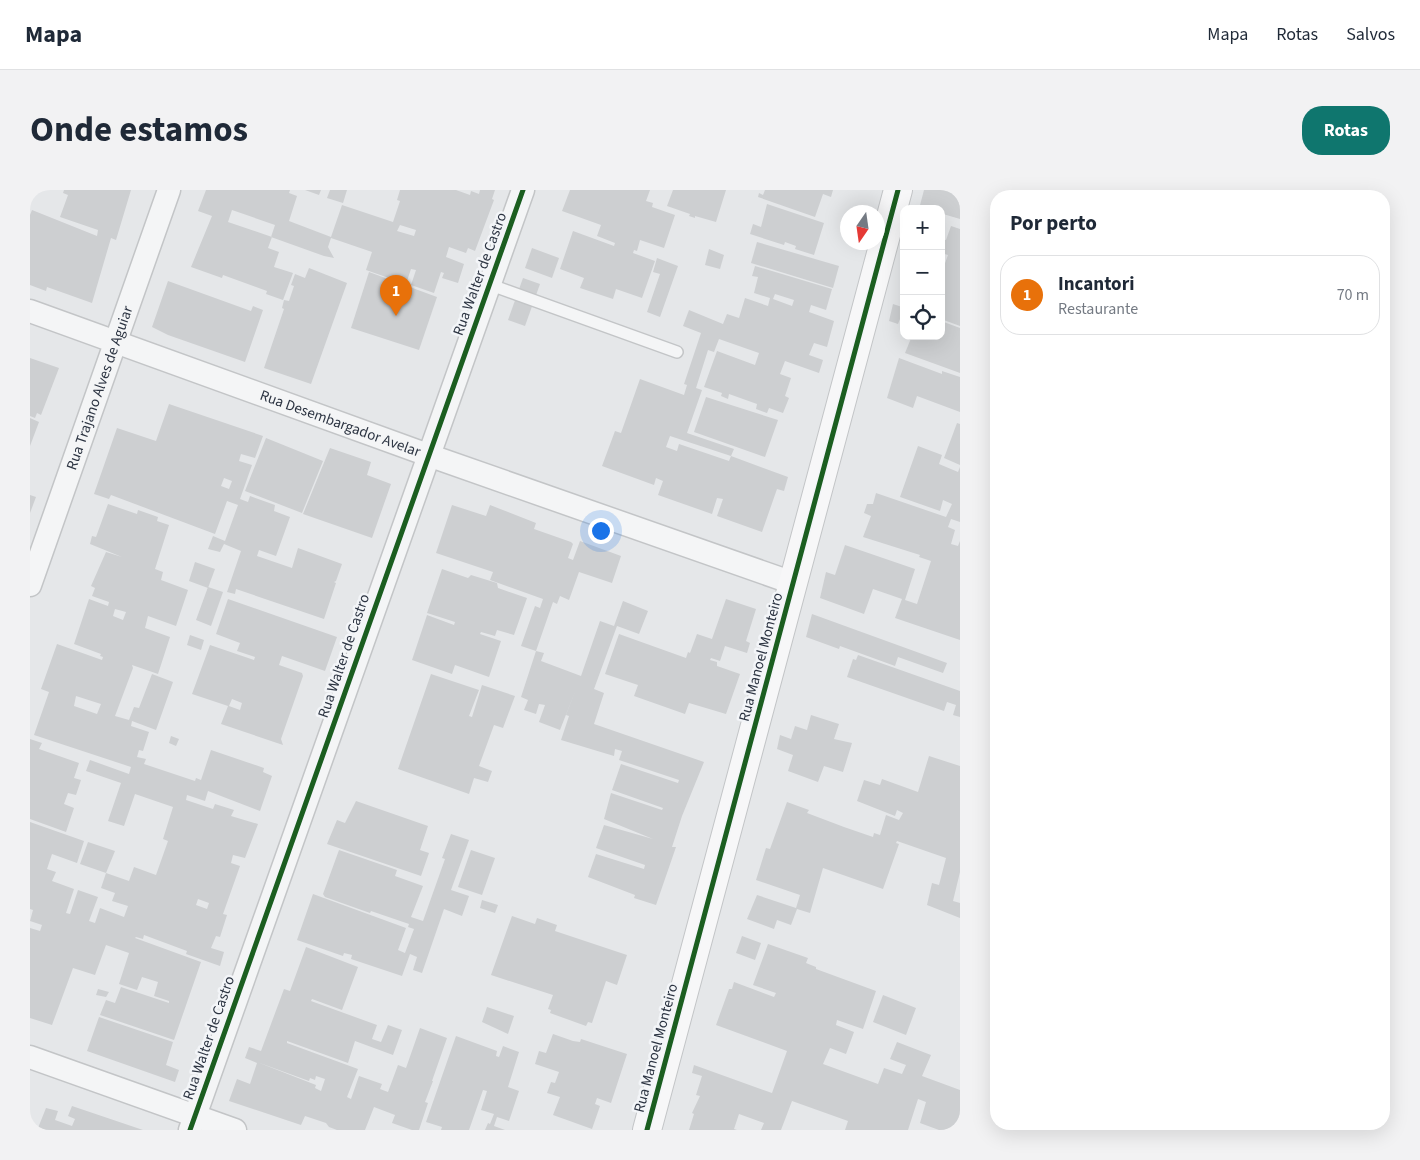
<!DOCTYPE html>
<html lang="pt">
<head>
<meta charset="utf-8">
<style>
	:root { --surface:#fff; --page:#f2f2f3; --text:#1f2937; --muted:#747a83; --line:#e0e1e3; --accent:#0f766e }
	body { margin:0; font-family:"Source Sans 3",sans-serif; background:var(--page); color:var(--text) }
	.controls { position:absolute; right:15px; top:15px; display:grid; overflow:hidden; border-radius:10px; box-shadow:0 5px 20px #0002 }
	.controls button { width:45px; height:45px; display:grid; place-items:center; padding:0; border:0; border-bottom:1px solid var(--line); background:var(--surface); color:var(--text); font:25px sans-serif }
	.compass { position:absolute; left:810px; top:15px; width:45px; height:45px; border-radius:50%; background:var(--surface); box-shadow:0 5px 20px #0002; rotate:193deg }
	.you { position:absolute; left:570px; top:340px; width:18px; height:18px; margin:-12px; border:4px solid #fff; border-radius:50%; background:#1a73e8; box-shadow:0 0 0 8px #1a73e833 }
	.badge { display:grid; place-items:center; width:32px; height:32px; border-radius:50%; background:var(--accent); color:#fff; font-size:16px; font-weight:700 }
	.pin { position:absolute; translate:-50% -41px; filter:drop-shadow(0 1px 2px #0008) }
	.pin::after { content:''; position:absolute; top:26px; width:18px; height:15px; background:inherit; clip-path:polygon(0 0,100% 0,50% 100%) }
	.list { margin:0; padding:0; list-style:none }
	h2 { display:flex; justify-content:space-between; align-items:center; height:65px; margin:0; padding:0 20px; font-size:21px }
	h2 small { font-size:16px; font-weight:400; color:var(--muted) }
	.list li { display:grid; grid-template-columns:32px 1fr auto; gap:15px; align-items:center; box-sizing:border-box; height:80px; margin:0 10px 10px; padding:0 10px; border:1px solid var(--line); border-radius:20px }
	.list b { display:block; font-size:19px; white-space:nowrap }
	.list p { margin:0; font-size:16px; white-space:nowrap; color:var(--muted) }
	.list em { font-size:16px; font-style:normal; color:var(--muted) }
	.icon { flex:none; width:28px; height:28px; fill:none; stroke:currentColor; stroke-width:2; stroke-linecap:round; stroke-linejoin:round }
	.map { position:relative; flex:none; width:930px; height:940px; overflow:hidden; border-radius:20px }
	header { display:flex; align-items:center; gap:30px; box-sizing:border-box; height:70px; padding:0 25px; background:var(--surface); border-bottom:1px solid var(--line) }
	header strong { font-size:24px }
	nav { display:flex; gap:28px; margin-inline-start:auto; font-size:18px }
	.intro { display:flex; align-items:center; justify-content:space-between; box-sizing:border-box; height:120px; padding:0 30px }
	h1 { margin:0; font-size:35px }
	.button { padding:12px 22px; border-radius:20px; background:var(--accent); color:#fff; font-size:18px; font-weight:700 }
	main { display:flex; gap:30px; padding:0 30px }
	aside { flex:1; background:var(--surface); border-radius:20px; box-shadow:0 5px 20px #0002 }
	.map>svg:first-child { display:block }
	.building { fill:#cdcfd1; fill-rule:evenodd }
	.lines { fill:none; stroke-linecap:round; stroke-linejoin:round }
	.lane-casing { stroke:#c3c5c7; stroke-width:14 }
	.street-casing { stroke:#c3c5c7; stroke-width:25 }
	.secondary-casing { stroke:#c3c5c7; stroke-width:30 }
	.lane { stroke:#f4f5f6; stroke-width:11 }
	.street { stroke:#f4f5f6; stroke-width:22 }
	.secondary { stroke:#f7f7f8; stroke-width:28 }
	.cycleway-casing { stroke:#f3f5f8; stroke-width:8 }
	.cycleway { stroke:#1b5e20; stroke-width:5 }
	.labels { text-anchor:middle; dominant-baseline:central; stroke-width:5; stroke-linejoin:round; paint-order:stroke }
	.street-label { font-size:15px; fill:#2c3442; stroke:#f3f5f8 }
</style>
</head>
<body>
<header>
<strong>Mapa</strong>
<nav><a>Mapa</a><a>Rotas</a><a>Salvos</a></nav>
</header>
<div class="intro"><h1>Onde estamos</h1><a class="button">Rotas</a></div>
<main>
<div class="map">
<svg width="930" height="940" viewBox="0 0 930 940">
	<rect width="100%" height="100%" fill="#e5e7e9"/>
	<!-- building -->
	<g class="building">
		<path d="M34,0h67l-15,50 -5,-2 -19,65 -45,-16 -1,4 -16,-6v-70l2,-5 65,26 1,-6 -38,-13 8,-22 -5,-2z"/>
		<path d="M176,0h84l-1,3 8,3 -8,25 42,16 11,-32 51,17 7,-21 -3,-1 3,-10h56l14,5 1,-4 8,3 1,-4h15l-3,9 2,1 -19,51 -7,-3 -2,5 -17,-6 -3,10 18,7 -6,19 -16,-5 2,-5 -3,-1 -7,21 -23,-8 5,-15 -5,-1 -5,15 -40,-14 6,-18 -41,-14 -3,9 6,11 -10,-2 -53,-19 4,-12 -43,-15 -4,12 44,15 -4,11 11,4 -5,15 19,6 -10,27 -17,-6 1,-3 -44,-16 -1,3 -31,-11 21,-51 -14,-5zM370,35l16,5 -2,6 -17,-5z"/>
		<path d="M275,0h16l-2,5z"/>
		<path d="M300,0h17l-4,13 -16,-5z"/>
		<path d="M540,0h80l-4,11 7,2 -1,4 23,8 -11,33 -24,-8 -3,11 -3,-1 -1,3 22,8 -13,37 -26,-9 -3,10 -33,-11 4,-10 -24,-9 13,-38 41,15 1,-3 -18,-7 4,-11 -39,-14z"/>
		<path d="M643,0h53l-10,32 -21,-6v2l-6,-2 1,-2 -23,-8z"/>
		<path d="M735,0h68l-2,7 -8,-3 -8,23 -57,-20 1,-4 4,2z"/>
		<path d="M894,0h36v29l-17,-5 -2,5v-10h-22z"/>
		<path d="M737,14l57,19 -10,32 -19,-6 1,-3 -11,-4 -1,3 -34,-11 3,-10 8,3z"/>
		<path d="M921,36l9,3v97l-19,-7v-54l3,1 4,-11 -7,-2v-14l5,1z"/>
		<path d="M727,52l82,24 -6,22 -82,-25z"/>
		<path d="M502,58l27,10 -7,20 -27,-10z"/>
		<path d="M679,59l15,6 -4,14 -15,-4z"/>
		<path d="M627,68l21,8 -18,51 -13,-5 13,-38 -7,-2z"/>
		<path d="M725,76l77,23 -6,21 -15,-5 -2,7 25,9 -7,26 -13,-4 -5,12 14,5 -4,13 -34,-12 -5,13 11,4 -6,18 4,2 -6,15 -14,-5 -2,5 -11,-4 1,-5 -28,-10 -1,5 -7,-3 1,-3 -18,-6 13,-36 38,14 4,-12 -40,-14 -5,13 -6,-2 -12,38 6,2 -15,43 47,16 -3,7 57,21 -4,14 -7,-2 -15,43 -45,-16 6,-17 -6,-1 -5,16 -54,-19 5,-14 -7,-3 -2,7 -52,-19 13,-35 6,2 19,-54 44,16 3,-10 -3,-1 17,-51 -18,-7 6,-16 34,14 4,-10 12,4 6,-20 23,8 2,-8 -16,-5 4,-16 -6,-1zM745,104l19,6 -2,6 -19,-7zM640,246l61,20 -2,5 -50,-17 -2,7 -11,-4z"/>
		<path d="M279,78l38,15 -36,101 -47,-16 20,-59 -2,-1 2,-8 5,1 5,-15 -3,-1 4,-11 10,4z"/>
		<path d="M339,82l68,25 -18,53 -68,-22z"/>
		<path d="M493,88l17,6 -15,42 -17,-6z"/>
		<path d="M138,91l83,30 2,-5 10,4 -18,52 -77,-27 -16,-8z"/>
		<path d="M863,114l9,3 2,-3v17l-4,-2 -2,5 -9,-3z"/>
		<path d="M911,131l19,7v45l-55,-20 7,-17h29z"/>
		<path d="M0,168l29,10 -18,47 -4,-2 -2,5 -5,-2z"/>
		<path d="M869,168l43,16v-3l18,6v35l-43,-16 -4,12 -26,-10z"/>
		<path d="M676,207l72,23 -13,37 -71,-25z"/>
		<path d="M139,214l94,32 -8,22 -14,-4 -2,7 13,4 -12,34 8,3 2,-6 25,9 -1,6 16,6 -14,39 -17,-6 -2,6 35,12 6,-20 44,16 -6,17 -2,1 2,1 -12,36 -88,-30 -1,5 -8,-2 14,-41 -17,-7 -4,8 -12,-3 5,-13 12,5 13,-36 -11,-4 -12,33 -104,-39 -2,4 -15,-5 23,-66 39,13zM194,288l8,3 -3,8 -8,-3z"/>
		<path d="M0,228l9,4 -9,24z"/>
		<path d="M927,233l3,1v41l-16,-7z"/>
		<path d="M236,248l57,23 -21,52 -57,-22z"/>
		<path d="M888,256l24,9 -3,9 19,8 2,-5v55l-9,-3 -3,8 7,3 -4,14 7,2 2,-5v99l-65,-22 7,-19 -29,-10 -9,25 -44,-16 6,-26 9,3 10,-30 70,24 -10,31 12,4 14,-43 -12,-4 1,-2 -57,-18 8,-21 -7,-3 3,-9h6l3,-11 70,24 6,-13 -9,-4 -3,11 -40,-14z"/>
		<path d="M300,258l41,14 -4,13 24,9 -19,54 -69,-24z"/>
		<path d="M0,305l6,2 -6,16z"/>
		<path d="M78,314l29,10 1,-4 20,7 -1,4 12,4 -14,44 8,3 -2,8 27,10 -12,36 -28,-10 -3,12 25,9 -12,37 -26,-9 1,3 -18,48 14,4 5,-13 5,1 13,-34 21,8 -17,48 -24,-9 -1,5 18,6 -6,19 -4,-1 -2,7 9,2 -2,5 51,17 1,-3 5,2 10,-30 53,18 -1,4 9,4 -12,35 -52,-20 -3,10 -18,-6 -1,5 27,9 2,-5 19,6 -3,6 27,8 -13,34 -12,-3 -2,8 9,3 -17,48 4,1 -7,22 -4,-1 -5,12 13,4 -4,14 -34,-12 1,-3 -43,-16 -1,4 -7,-2 -1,1 66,24 -27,78 -74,-25 6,-15 9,3 6,-16 48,16v-2l-15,-5 4,-14 -16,-5 -5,13 -18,-6 10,-31 -23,-8 -11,30 -22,-7 -21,57 -22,-7v-90l10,3 2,-6 -12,-4 3,-11 -3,-1v-87l54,19 -7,22 -25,-9 -5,15 9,3 -4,9 22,8 -8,24 4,1 8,-24 20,7 -9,24 6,2 5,-15 24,9 4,-11 -16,-5 3,-8 -14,-5 5,-15 23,8 5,-14 22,8 12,-34 -5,-2 10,-32 -38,-13 -11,32 -16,-5 13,-38 -35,-12 4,-11 39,14 2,-7 -97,-32 15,-43 -8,-3 16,-45 45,16 1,-3 -3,-1 1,-2 -27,-10 15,-45 19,7 1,-4 -17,-6 3,-8 -4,-2 15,-34 16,5 -32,-13 2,-8 4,1zM85,419l11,3 -3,8 -10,-4zM46,506l25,8 -4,10 -23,-8zM168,709l11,4 -2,6 -11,-4z"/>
		<path d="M422,315l34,11 4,-11 46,18 -2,6 37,13 2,2 -5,14 5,2 7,-19 41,15 -9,27 -33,-11 -10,28 -9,-4 -3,8 -4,-2 -17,49 -15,-5 14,-40 5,2 3,-9 -53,-19 3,-8 -57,-19z"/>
		<path d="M165,372l20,7 -7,19 -19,-7z"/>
		<path d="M412,379l26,9 3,-3 26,8 1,5 29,10 -13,37 -17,-5 -2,6 -14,-4 -1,2 21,7 -12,36 -34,-12 -3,9 -40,-14 15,-45 27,10 1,-3 -28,-9z"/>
		<path d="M178,397l15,5 -12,34 -15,-6z"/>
		<path d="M198,409l109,38 -12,34 -43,-15 -3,9 23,8 1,3 -22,63 2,6 -62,-21 7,-18 -36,-12 18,-49 44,15 1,-3 -18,-6 3,-8 -24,-9zM202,509l10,4 -2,7 -11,-4z"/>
		<path d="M696,409l30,10 -10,32 4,2 -3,10 -22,-7 -5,15 -9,-3 -1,2 7,2v4l23,8 -14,40 -37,-11 -4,11 -51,-18 4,-11 -33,-11 14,-40 67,24 2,-6 2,1 7,-19 15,5z"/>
		<path d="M593,411l25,10 -9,23 -22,-8 -23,63 10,4 -10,31 110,38 -22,54 -10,31h4l-20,58 -22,-7 1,-3 -47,-18 8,-23 48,15 1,-4 -49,-17 8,-23 49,14 -49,-20 7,-26 51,17 1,-2 -51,-18 9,-26 57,19 1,-3 -60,-20 3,-9 -7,-2 -1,7 -53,-16 8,-24 -3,-1 10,-26 -16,41 -21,-8 6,-17 -6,-1 -3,10 -12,-4 4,-10 -7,-3 15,-46 8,2 -3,8 40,15 19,-55 14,5z"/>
		<path d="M782,424l135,49 -4,10 -45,-16 -3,9 -55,-20 -1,3 -33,-12z"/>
		<path d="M160,445l14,5 -3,10 -14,-5z"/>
		<path d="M828,465l102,36v26l-7,-2 3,-10 -9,-3 -3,9 -97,-34 6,-18 3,1z"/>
		<path d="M401,484l48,16 -10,26 3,1 10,-32 33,11 -12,32 -9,-3 -15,41 13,5 -4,11 -14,-4 -5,16 -71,-25z"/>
		<path d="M781,525l28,9 -5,15 18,4 -9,29 -19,-6 -6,16 -30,-11 5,-16 -16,-6 3,-14 11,4 4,-13 12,4z"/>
		<path d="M141,546l8,3 -3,7 -7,-3z"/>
		<path d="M0,549l12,4 -3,6 40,14 -5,15 7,2 -5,15 -8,-2 -4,11 10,4 -8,24 -36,-13z"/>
		<path d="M899,566l31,10v106l-7,29 7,2v15l-33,-13 5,-22 7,2 7,-27 -49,-17 -1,2 3,1 -16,45 -60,-21 -13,45 -13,-4 -6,16 -14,-5 -3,9 -27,-10 10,-24 39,13 4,-13 -44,-15 10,-32 4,1 17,-47 22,8 -2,3 37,14 29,10 1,-4 6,2 6,-20 13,5 4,-7 -6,-3 -2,6 -38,-15 7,-21 16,5 2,-6 36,13z"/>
		<path d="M326,611l72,25 -8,24 9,3 -8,23 -94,-32 10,-24 8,3z"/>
		<path d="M421,644l18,6 -18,50 18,6 -7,20 -18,-7 -22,64 -9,-3 4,-13 -7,-3 -8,22 -51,-17 1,-4 -8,-2 -1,3 -46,-16 16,-46 93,34 -8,22 7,3 9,-24 -6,-2 1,-3 -38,-13 -1,2 -45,-16 -2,-3 16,-44 58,20 -2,6 28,10 -12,31 12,4 22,-62 -3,-1z"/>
		<path d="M58,652l27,9 -9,22 -26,-9z"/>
		<path d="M441,660l24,8 -13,37 -24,-8z"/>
		<path d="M452,710l16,5 -3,8 -15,-5z"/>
		<path d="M482,726l23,8 2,-6 20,7 -2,6 72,24 -10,30 -11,-4 -14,42 -4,-1 -2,4 -36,-13 1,-3 -3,-1 5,-14 -62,-20z"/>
		<path d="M712,746l19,7 -6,17 -19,-7z"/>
		<path d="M738,754l40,14 -2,5 10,4v2l60,22 -13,38 -26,-9 -1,5 18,7 -8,22 -16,-6 -7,16 55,20 6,-16 18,6 4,-9 -16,-6 7,-17 34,13 -9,21 38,14v40h-21l-19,-7 6,-21 -8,-3 -10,31h-63l3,-9 -56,-20 -11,29h-20l3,-7 -25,-9 -5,15 3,1h-48l5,-16 -2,-1 8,-17 -4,-1 6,-19 -10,-3 2,-8 78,28 15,-42 -71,-26 13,-36h3l2,-7 40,15 2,-4 -23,-8z"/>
		<path d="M276,757l52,20 -16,43 -30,-11 -1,2 66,24 -5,14 9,3 7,-17 14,5 -9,25 -38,-14 -7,22 -61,-22v2l71,26 -11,28 4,2 8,-23 23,8 -2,5 8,3 10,-27 8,3 14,-40 27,10 -15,43h1l-8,21 3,1 -9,27h-7l-20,-7 3,-8 -21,-8 -9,23h-28l-8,-3 -3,-4 -21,-7 -4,9 -72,-24 8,-22 13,5 7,-21 -12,-5 4,-11 12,4 23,-62 6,2zM227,872l52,19 1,-3 5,2 1,-4 9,3 -4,12 -6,-3 1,-3z"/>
		<path d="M68,799l11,3 -3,5 -10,-2z"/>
		<path d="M853,805l33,13 -10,27 -33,-13z"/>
		<path d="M457,817l27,9 -6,18 -26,-12z"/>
		<path d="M69,827l74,25 -7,23 13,5 -4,12 -88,-31z"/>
		<path d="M523,844l20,7 7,1 1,-3 46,15 -16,49 -14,-5 -2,6 5,2 -8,23 -39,-14 7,-18 -13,-4 4,-11 4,1 4,-11 -24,-8 4,-13 7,2z"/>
		<path d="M426,846l41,15 -1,5 3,1 4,-11 16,6 -11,35 11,4 -10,30 -12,-4 -3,9 11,4h-20l3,-7 2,1 4,-10 -13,-4 6,-19 -4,-1 -14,40h-28l1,-3 -16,-5z"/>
		<path d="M42,916l71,24h-99l-6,-2 8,-20 12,3 -3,9 17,6 3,-7 -7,-3z"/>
	</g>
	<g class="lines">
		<!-- lane casing -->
		<g class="lane-casing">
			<path id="lane" d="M461,95l186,67"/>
		</g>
		<!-- street casing -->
		<g class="street-casing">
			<g id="street">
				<path id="s1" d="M0,121l398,144 365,128"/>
				<path id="s2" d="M0,395l139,-395"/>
				<path d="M0,867l205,73"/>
				<path d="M160,940l333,-940"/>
			</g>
		</g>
		<!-- secondary casing -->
		<g class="secondary-casing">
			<path id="secondary" d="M617,940l251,-940"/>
		</g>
		<!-- lane -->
		<use href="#lane" class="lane"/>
		<!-- street -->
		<use href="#street" class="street"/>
		<!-- secondary -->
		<use href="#secondary" class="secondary"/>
		<!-- cycleway casing -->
		<g class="cycleway-casing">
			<g id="cycleway">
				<path d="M160,940l333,-940"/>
				<path d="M617,940l251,-940"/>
			</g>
		</g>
		<!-- cycleway -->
		<use href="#cycleway" class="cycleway"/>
	</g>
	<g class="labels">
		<!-- street labels -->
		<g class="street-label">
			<text transform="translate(450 84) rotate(-70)">Rua Walter de Castro</text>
			<text stroke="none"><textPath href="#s2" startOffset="209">Rua Trajano Alves de Aguiar</textPath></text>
			<text stroke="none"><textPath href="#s1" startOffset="330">Rua Desembargador Avelar</textPath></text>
			<text transform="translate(314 466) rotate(-71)">Rua Walter de Castro</text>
			<text transform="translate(731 467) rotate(-75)">Rua Manoel Monteiro</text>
			<text transform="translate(179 848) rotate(-71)">Rua Walter de Castro</text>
			<text transform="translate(626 858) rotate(-75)">Rua Manoel Monteiro</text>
		</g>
	</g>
</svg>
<div class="controls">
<button>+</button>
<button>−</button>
<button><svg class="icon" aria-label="locate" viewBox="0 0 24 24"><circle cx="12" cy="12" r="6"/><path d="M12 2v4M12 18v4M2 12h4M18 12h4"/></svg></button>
</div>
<svg class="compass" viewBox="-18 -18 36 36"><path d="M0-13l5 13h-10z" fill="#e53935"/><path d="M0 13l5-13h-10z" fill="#747a83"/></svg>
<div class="you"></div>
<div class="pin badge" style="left:366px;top:126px;background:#e8710a">1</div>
</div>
<aside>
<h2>Por perto<small></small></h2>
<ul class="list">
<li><span class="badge" style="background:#e8710a">1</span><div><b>Incantori</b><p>Restaurante</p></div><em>70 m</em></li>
</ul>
</aside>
</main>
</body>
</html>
